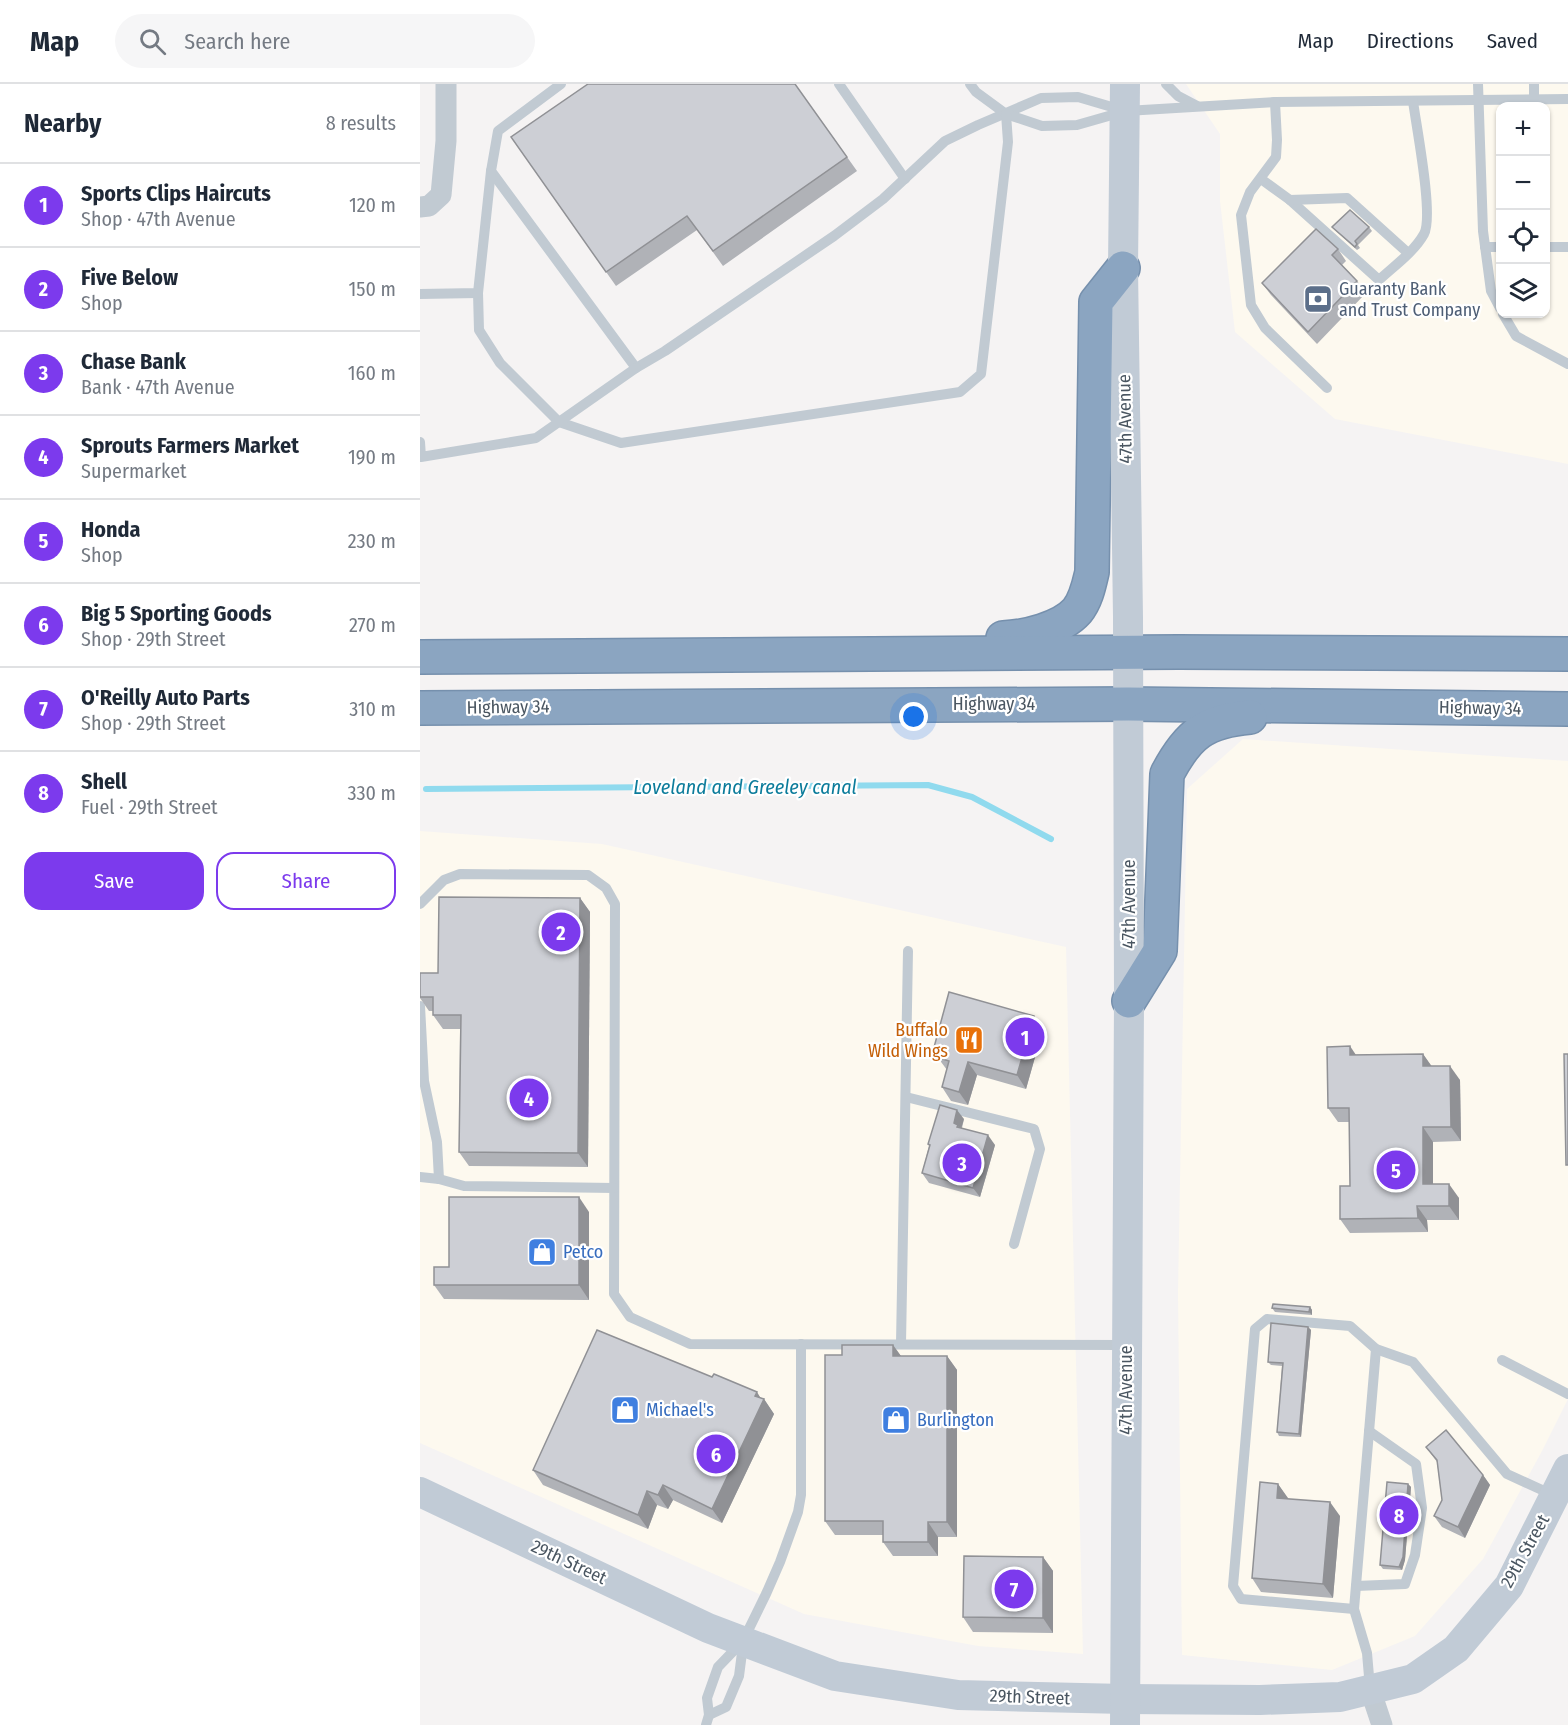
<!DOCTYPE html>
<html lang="en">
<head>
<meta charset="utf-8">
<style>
	:root { --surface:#fff; --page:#f6f6f7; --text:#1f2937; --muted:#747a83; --line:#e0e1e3; --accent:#7c3aed }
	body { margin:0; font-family:"Fira Sans Condensed",sans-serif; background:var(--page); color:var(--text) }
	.controls { position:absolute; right:18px; top:18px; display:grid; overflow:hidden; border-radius:12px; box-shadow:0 2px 4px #0004 }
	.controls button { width:54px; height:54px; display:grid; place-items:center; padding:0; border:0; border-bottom:2px solid var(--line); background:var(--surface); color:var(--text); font:30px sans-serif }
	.you { position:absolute; left:494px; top:633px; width:21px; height:21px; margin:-15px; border:4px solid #fff; border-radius:50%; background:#1a73e8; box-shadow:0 0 0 9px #1a73e833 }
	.badge { display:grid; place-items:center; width:39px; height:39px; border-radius:50%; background:var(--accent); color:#fff; font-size:20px; font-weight:700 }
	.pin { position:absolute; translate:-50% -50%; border:3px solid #fff; box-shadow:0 2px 6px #0006 }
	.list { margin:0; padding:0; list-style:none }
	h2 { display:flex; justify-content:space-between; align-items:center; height:78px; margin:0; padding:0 24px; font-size:26px }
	h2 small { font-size:20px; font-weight:400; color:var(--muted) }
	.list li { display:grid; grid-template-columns:39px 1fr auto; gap:18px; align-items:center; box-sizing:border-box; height:84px; padding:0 24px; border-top:2px solid var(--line) }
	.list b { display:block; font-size:22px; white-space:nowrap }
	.list p { margin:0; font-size:20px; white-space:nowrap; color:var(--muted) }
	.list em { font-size:20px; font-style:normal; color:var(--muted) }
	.actions { display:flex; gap:12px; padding:18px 24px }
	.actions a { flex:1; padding:14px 0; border:2px solid var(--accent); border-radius:18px; text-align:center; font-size:21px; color:var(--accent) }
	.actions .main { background:var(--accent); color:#fff }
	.icon { flex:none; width:33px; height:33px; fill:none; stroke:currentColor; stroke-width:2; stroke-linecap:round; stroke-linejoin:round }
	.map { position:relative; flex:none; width:1148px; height:1641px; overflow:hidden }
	header { display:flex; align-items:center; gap:36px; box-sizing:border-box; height:84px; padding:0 30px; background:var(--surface); border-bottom:2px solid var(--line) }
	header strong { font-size:28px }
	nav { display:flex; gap:33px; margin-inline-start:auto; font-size:21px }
	.search { width:420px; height:54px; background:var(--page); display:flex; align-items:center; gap:15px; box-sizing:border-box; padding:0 21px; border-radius:33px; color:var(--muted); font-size:22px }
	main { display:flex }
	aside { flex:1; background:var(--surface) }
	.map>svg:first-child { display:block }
	.commercial { fill:#fdf9ef; fill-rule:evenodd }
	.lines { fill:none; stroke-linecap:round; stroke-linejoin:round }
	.stream { stroke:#90daee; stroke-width:6 }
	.highway-casing { stroke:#7690ad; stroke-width:36 }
	.lane { stroke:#c1cad2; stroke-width:10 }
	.street { stroke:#c1cad2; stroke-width:21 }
	.secondary { stroke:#c1cbd6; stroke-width:30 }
	.highway { stroke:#8ba5c1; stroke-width:33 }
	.wall { fill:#b0b2b7 }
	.shaded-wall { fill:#909195 }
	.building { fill:#cdcfd5; stroke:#909195; stroke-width:1.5 }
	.labels { text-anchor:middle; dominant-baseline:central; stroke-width:4.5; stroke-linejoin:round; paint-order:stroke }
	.service-label { font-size:18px; fill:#4e5e75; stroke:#fff; text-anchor:start }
	.street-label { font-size:18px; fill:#4a5661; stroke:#fff }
	.food-label { font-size:18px; fill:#c56008; stroke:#fff; text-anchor:end }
	.shop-label { font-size:18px; fill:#366cbe; stroke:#fff; text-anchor:start }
	.water-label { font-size:20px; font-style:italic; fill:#0c7c9b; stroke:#fff }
</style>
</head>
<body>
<header>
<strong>Map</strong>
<div class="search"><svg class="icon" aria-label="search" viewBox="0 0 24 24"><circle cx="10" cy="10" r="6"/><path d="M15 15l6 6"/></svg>Search here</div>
<nav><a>Map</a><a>Directions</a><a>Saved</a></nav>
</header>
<main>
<aside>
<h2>Nearby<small>8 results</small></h2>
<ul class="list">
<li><span class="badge">1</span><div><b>Sports Clips Haircuts</b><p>Shop · 47th Avenue</p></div><em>120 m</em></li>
<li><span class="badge">2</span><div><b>Five Below</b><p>Shop</p></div><em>150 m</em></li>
<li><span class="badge">3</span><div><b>Chase Bank</b><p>Bank · 47th Avenue</p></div><em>160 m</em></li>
<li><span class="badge">4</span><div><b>Sprouts Farmers Market</b><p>Supermarket</p></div><em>190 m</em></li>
<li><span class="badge">5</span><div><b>Honda</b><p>Shop</p></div><em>230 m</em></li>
<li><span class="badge">6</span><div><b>Big 5 Sporting Goods</b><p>Shop · 29th Street</p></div><em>270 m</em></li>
<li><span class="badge">7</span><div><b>O'Reilly Auto Parts</b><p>Shop · 29th Street</p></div><em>310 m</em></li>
<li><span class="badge">8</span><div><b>Shell</b><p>Fuel · 29th Street</p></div><em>330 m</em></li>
</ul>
<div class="actions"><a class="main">Save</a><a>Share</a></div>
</aside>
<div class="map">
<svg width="1148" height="1641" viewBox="0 0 1148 1641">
	<rect width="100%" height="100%" fill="#f5f3f3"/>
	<!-- commercial -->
	<g class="commercial">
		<path d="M766,0h382v380l-233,-45 -100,-87 -15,-131v-67zM1080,22h46v208h-46z"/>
		<path d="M823,655l325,22v638l-26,52 -59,108 -68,77 -83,34 -150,-15 -4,-362 9,-504z"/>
		<path d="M0,747l182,13 464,103 17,707 -105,-8 -174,-32 -384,-171z"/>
	</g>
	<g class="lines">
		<!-- stream -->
		<path class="stream" d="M6,705l502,-4 44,12 79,42"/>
		<!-- highway casing -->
		<g class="highway-casing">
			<g id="highway">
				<path d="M583,554c22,-1 58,-9 74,-27 9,-11 12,-26 15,-39l4,-270 27,-34"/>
				<path d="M0,573l759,-5 389,2"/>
				<path d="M0,624l708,-4 440,5"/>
				<path d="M709,917l31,-50 7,-177c21,-40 38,-53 83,-57"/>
			</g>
		</g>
		<!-- lane -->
		<g class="lane">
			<path d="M141,0l-63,47 -7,40 145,197 29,-17 169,-115 49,-37 62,-58 33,-16 63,-27 37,-1 44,13"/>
			<path d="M419,0l66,95"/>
			<path d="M550,0l6,8 30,22 36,12 35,-1 49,-14 149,-9 293,-3"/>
			<path d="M746,0l12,12 19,10"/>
			<path d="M1058,0l5,147 8,60 9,17"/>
			<path d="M1114,0v21"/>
			<path d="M855,18l2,38 -1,17 -26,35 -9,23 10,90 14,23 62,60"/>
			<path d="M841,95l29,21 89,80c15,-14 35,-28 45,-46 10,-18 -8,-109 -11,-133"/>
			<path d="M870,116l57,-2 61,55"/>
			<path d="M1065,163h15"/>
			<path d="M1126,163h22"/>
			<path d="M58,209l1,37 21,33 59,59 62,21 339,-51 21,-18 27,-232 -2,-28"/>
			<path d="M0,210l58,-1 13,-122"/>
			<path d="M1083,230l13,22 52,28"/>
			<path d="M0,358l1,15 115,-19 100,-70"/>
			<path d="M0,820l24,-24 16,-6 128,1 18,13 9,16 -1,390 16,23 60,27 436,1"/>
			<path d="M0,922l4,75 13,61 2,37"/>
			<path d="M486,1013l128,32 6,20 -26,95"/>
			<path d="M0,1093l19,2 25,7 150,2"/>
			<path d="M481,1260l7,-393"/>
			<path d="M1082,1276l66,34"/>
			<path d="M936,1502l49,-2 10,-29 7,-47 -6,-44 -47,-33"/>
			<path d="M934,1525l-113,-10 -8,-13 22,-257 12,-10 83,7 26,23 37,13 94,112 46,21"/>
			<path d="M950,1604l-3,-35 -13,-44 22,-260"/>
			<path d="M289,1631l17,-8 13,-31 4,-31"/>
			<path d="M286,1641l3,-10 -2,-17 11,-31 25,-26 23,-47 14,-32 18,-50 3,-17v-151"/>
		</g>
		<!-- street -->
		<g class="street">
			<path d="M0,123l9,-1 12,-11 5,-54v-57"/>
			<path d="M950,1605l12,36"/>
		</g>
		<!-- secondary -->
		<g class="secondary">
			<path d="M0,1408l288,136 127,48 123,19 167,4 135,1 80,-3 73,-18 43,-30 53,-63 59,-117"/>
			<path d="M705,1641l4,-724 -1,-384 -5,-349 2,-184"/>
		</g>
		<!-- highway -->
		<use href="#highway" class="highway"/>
	</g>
	<!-- wall -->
	<g class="wall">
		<path d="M375,0l62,87 -134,95 -26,-36 -81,56 -105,-149z"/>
		<path d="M912,143h37l3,4 -14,14 2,3 -3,2 -22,-20z"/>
		<path d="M918,165l8,12 -4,4 15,16 9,12 -49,51 -46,-49 -9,-12z"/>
		<path d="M160,814l10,14 -2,255 -119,-1 -10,-14 1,-123h-17l-10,-14v-4h-4l-9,-13v-25h18z"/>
		<path d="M614,932l9,13 -17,60 -49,-14 -9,30 -17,-4 -9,-14 5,-17 -14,-19z"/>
		<path d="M1003,970l8,12 29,14 1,61 -28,1v42l26,14v22h-32l1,12 -78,1 -10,-14 10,-33 -1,-64h-11l-10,-14 27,-53z"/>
		<path d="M544,1035l-2,9 33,17 -15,52 -51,-14 -7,-10 7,-27 -1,-2z"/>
		<path d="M169,1128v88l-145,-1 -10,-14 15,-18z"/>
		<path d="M890,1223l2,3v5l-37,-3 -3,-4z"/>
		<path d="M888,1243l3,3 -10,107 -22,-1 -2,-4 5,-66 -11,-1 -3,-3z"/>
		<path d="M473,1261l8,11h46l10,14v167h-19v19h-45l-10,-14v-7h-48l-10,-14 17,-166z"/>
		<path d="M340,1314l4,1 10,15 -52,109 -49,-23 -5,9 -11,-4 -9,24 -105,-44 -10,-15z"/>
		<path d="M1006,1363l57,28 7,10 -25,53 -23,-11 -8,-11 8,-16 -5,-38z"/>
		<path d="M858,1400l10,15 52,17 -7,82 -72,-6 -9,-14z"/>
		<path d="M988,1400l3,3 -6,73 -3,10 -19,-1 -3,-4z"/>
		<path d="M623,1473l10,14v62l-80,-1 -10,-15z"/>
	</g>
	<!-- shaded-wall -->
	<g class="shaded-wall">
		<path d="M160,814l10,14 -2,255 -10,-14z"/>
		<path d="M614,932l9,13 -17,60 -9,-14z"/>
		<path d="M930,962l10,15 -10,-6z"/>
		<path d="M1003,970l10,14 -10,-2z"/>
		<path d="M548,978l9,13 -9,30 -9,-13z"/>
		<path d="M1030,982l10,14 1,61 -10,-14z"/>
		<path d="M537,1026l7,9 -3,10 -7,-6z"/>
		<path d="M1003,1043l10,15v56l-10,-14z"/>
		<path d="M568,1051l7,10 -15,52 -7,-9z"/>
		<path d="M1029,1100l10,14v22l-10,-14z"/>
		<path d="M159,1113l10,15v88l-10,-15z"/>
		<path d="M997,1122l10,14 1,12 -10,-14z"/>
		<path d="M890,1223l2,3v5l-3,-3z"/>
		<path d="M888,1243l3,3 -10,107 -2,-3z"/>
		<path d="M473,1261l10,14 -10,-3z"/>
		<path d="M527,1272l10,14v167l-10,-15z"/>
		<path d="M337,1308l6,10 1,-3 10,15 -52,109 -10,-14z"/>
		<path d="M1063,1391l7,10 -25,53 -7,-11z"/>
		<path d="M858,1400l10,14 -2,14 -9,-14z"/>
		<path d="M988,1400l3,3 -6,73 -3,10 -3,-3z"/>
		<path d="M243,1401l10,15 -5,9 -10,-14z"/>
		<path d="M227,1407l10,14 -9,24 -10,-14z"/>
		<path d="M910,1418l10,14 -7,82 -10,-14z"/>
		<path d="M508,1438l10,15v19l-10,-14z"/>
		<path d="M623,1473l10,14v62l-10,-15z"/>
	</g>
	<!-- building -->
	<g class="building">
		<path d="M168,0h207l52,73 -134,94 -26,-35 -81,56 -95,-135z"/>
		<path d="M930,126l19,17 -14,14 2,3 -2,3 -23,-20z"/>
		<path d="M896,145l22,20 -6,6 25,26 -49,51 -46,-49z"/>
		<path d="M19,813l141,1 -2,255 -119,-1 2,-137h-28v-18h-13v-24h18z"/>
		<path d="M529,908l85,24 -17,59 -49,-13 -9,30 -17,-5 7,-26 -10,-3 1,-5 -7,-2z"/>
		<path d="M930,962v9l73,-1v12h27l1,61h-28v57h26v22h-32l1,12 -78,1v-33h10l-1,-78h-21l-1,-61z"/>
		<path d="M1144,970h4v111h-2z"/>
		<path d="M520,1021l17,5 -3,13 4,2 -1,2 31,8 -15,53 -51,-15 8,-28 -2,-1z"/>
		<path d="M29,1113h130v88h-145v-18h15z"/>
		<path d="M853,1220l37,3 -1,5 -37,-4z"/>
		<path d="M851,1239l37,4 -9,107 -22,-2 6,-69 -15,-1z"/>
		<path d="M177,1246l115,47 2,-3 43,18 -2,4 9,3 -52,110 -49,-24 -5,10 -11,-4 -9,24 -105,-45z"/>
		<path d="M422,1261h51v11h54v166h-19v20h-45v-21h-58v-166h17z"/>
		<path d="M1026,1346l37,45 -25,52 -24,-11 8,-16 -5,-40 -11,-13z"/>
		<path d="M840,1398l18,2 -1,14 53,4 -7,82 -71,-6z"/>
		<path d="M967,1398l21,2 -5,73 -4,10 -19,-2z"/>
		<path d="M544,1472l79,1v61l-80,-1z"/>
	</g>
	<!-- icons -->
	<defs>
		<g id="bank-square" transform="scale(1.5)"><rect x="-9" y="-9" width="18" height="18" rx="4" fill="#5c6f8a" stroke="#fff"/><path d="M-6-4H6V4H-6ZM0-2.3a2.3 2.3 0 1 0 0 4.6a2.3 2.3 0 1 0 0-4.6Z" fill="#fff"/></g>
		<g id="restaurant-square" transform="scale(1.5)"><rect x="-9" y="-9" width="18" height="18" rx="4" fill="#e8710a" stroke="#fff"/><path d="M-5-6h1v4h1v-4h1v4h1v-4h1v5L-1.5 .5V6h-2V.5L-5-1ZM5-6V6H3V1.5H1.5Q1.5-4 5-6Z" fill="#fff"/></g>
		<g id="shop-square" transform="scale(1.5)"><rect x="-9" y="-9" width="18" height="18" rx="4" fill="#3f7fe0" stroke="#fff"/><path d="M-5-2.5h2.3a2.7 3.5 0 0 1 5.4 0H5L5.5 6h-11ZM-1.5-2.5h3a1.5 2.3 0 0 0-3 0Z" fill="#fff"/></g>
	</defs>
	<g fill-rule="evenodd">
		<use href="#bank-square" x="898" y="215"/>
		<use href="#restaurant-square" x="549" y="956"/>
		<use href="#shop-square" x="122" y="1168"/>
		<use href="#shop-square" x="205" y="1326"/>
		<use href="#shop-square" x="476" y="1336"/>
	</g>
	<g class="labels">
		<!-- service labels -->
		<g class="service-label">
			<text x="919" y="205">Guaranty Bank<tspan x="919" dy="21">and Trust Company</tspan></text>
		</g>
		<!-- street labels -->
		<g class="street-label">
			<text transform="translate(705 335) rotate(-91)">47th Avenue</text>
			<text x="574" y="620">Highway 34</text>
			<text transform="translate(88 623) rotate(-1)">Highway 34</text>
			<text transform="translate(1060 624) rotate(1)">Highway 34</text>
			<text transform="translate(709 820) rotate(-90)">47th Avenue</text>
			<text transform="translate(706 1306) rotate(-90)">47th Avenue</text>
			<text transform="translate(1105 1467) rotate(-61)">29th Street</text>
			<text transform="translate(149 1478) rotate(25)">29th Street</text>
			<text transform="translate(610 1613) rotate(2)">29th Street</text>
		</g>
		<!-- food labels -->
		<g class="food-label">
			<text x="528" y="946">Buffalo<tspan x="528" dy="21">Wild Wings</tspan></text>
		</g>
		<!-- shop labels -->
		<g class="shop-label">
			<text x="143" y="1168">Petco</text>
			<text x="226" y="1326">Michael's</text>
			<text x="497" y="1336">Burlington</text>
		</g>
		<!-- water labels -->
		<g class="water-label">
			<text x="325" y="703">Loveland and Greeley canal</text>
		</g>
	</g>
</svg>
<div class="controls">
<button>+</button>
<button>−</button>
<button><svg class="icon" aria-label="locate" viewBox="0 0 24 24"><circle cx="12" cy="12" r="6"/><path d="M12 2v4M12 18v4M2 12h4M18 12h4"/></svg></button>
<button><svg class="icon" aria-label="layers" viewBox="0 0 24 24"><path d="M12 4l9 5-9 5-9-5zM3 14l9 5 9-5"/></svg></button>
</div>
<div class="you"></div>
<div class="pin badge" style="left:605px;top:953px">1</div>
<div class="pin badge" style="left:141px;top:848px">2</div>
<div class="pin badge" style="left:542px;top:1079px">3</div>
<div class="pin badge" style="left:109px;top:1014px">4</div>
<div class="pin badge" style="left:976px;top:1086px">5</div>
<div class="pin badge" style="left:296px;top:1370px">6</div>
<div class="pin badge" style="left:594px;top:1505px">7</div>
<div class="pin badge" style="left:979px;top:1431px">8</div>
</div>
</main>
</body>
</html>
